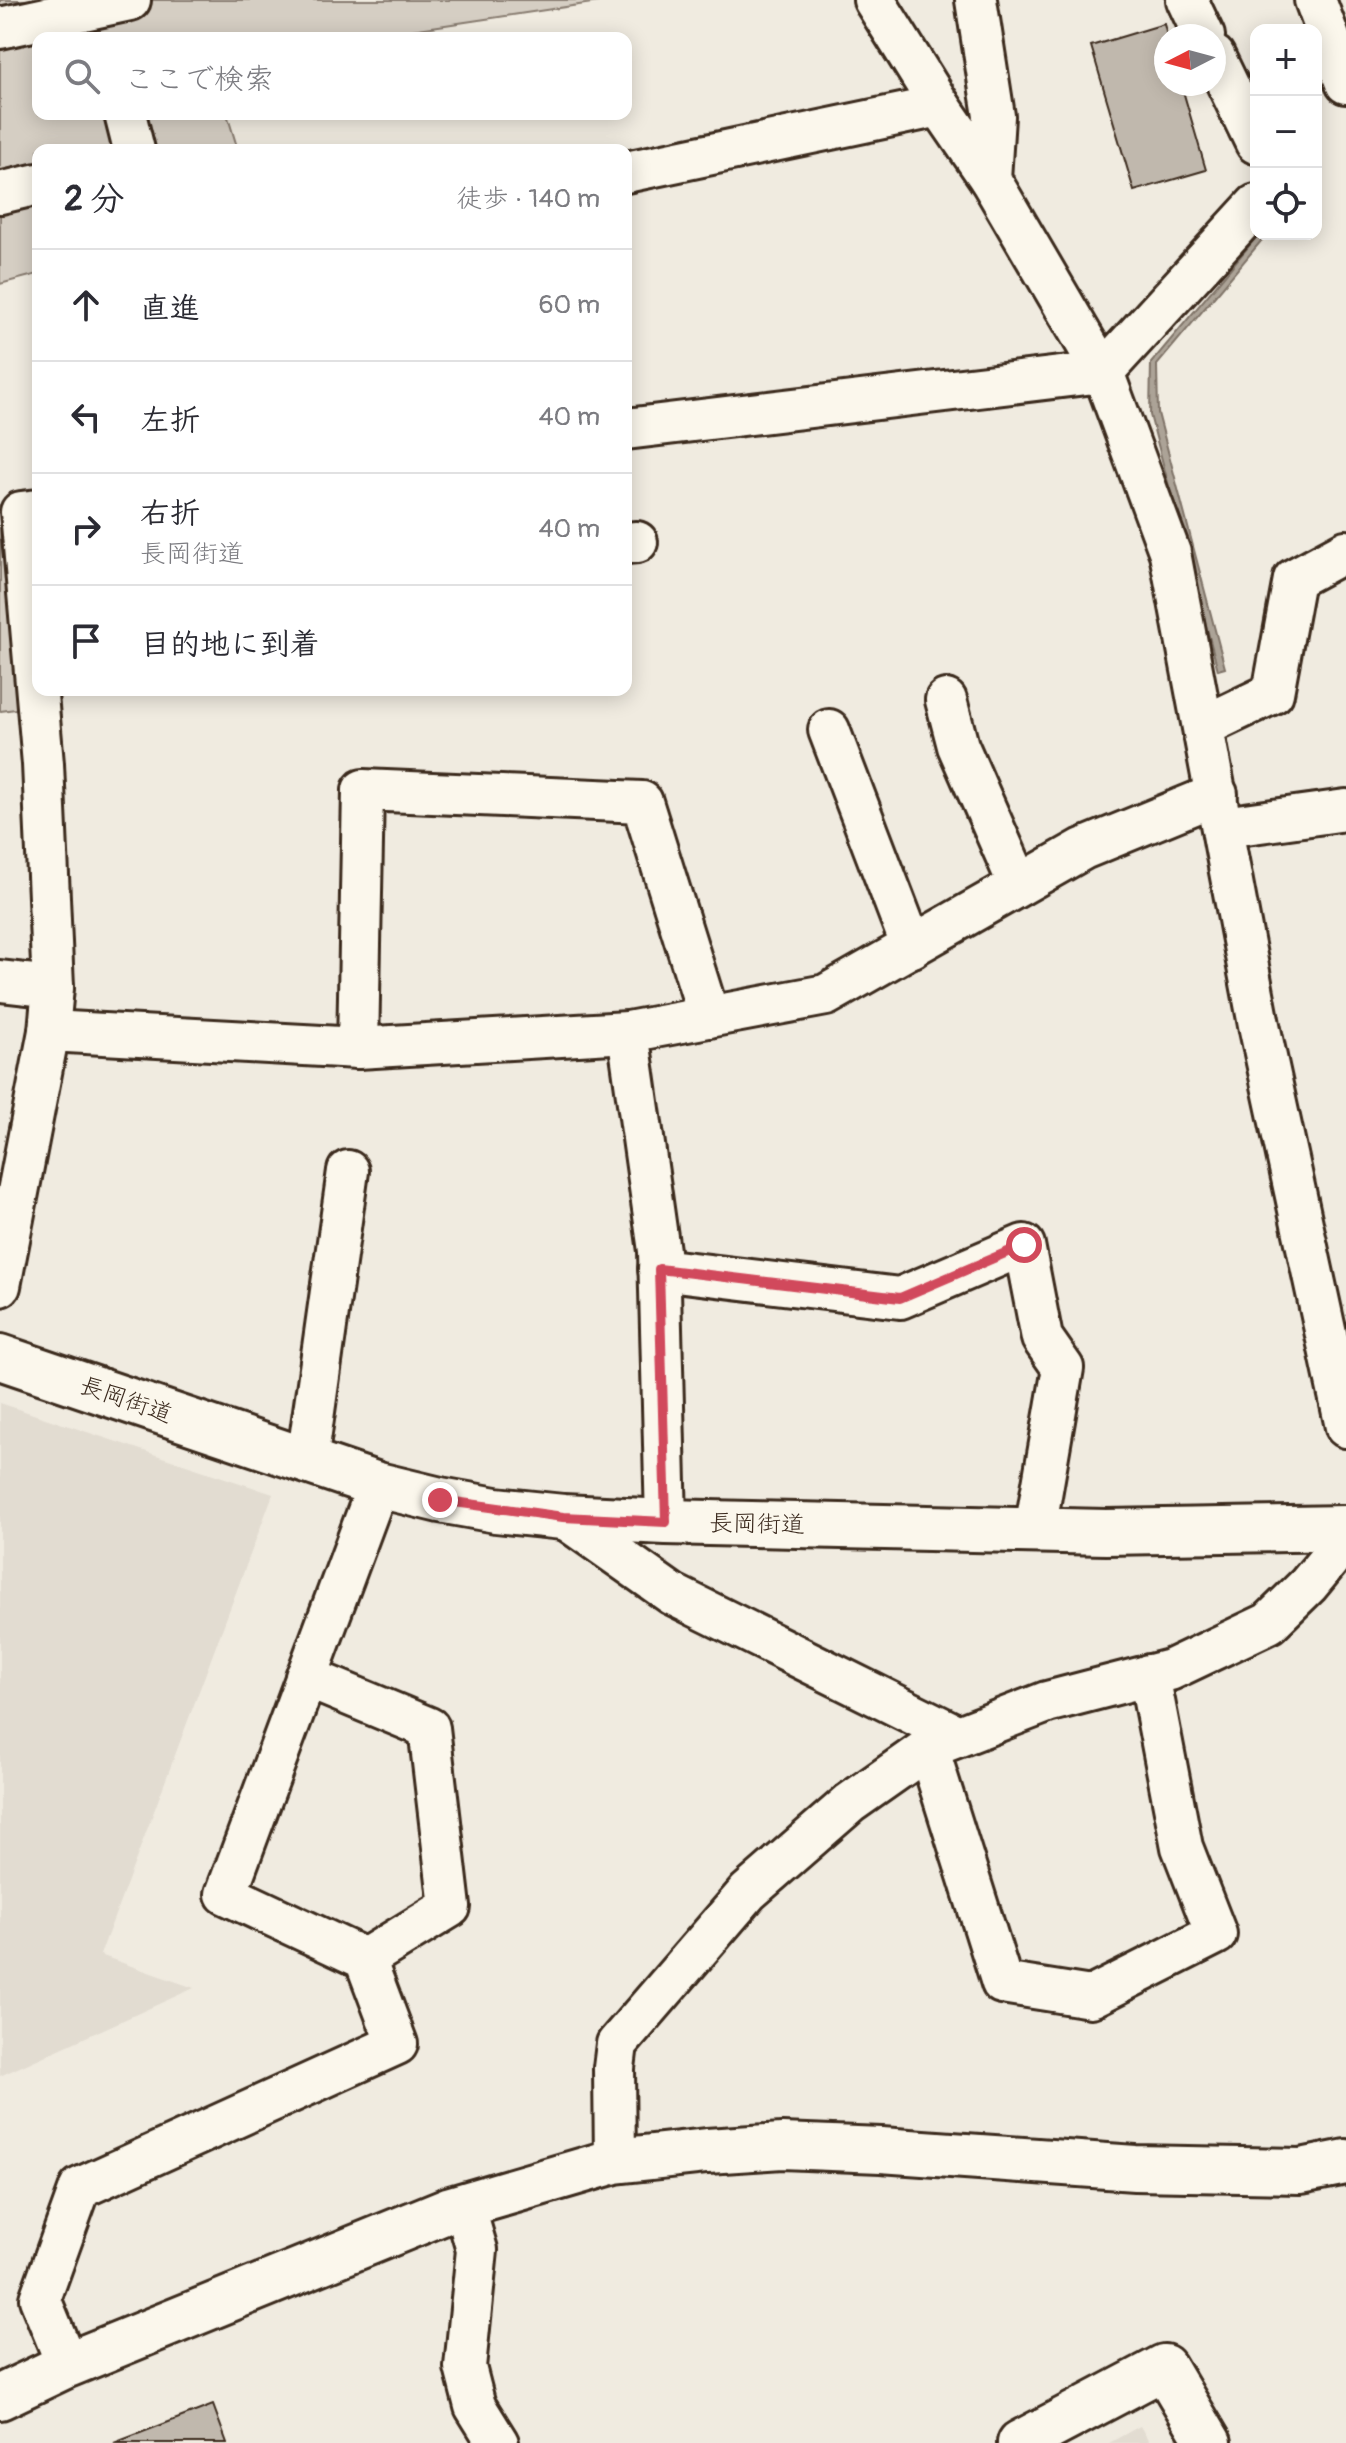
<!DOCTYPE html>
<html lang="ja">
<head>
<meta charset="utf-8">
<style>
	:root { --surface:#fff; --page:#f7f7f7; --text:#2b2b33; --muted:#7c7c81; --line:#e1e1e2 }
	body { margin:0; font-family:Pangolin,"Klee One",sans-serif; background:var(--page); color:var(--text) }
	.controls { position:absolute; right:24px; top:24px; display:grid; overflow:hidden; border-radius:16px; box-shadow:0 4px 20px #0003 }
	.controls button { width:72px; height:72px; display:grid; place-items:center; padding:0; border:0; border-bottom:2px solid var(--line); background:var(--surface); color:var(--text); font:40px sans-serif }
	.compass { position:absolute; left:1154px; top:24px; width:72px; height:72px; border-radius:50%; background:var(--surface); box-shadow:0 4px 20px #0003; rotate:264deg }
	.stop { position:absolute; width:24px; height:24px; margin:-18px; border:6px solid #d1495b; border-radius:50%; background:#fff }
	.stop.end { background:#d1495b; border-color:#fff; box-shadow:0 2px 8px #0008 }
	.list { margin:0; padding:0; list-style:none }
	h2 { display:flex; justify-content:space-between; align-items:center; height:104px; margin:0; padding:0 32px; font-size:34px }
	h2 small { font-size:26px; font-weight:400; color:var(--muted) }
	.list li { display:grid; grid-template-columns:52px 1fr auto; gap:24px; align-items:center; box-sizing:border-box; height:112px; padding:0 32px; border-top:2px solid var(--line) }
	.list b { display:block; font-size:30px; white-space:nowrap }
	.list p { margin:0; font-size:26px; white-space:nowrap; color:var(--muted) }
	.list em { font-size:26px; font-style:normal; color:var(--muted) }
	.icon { flex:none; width:44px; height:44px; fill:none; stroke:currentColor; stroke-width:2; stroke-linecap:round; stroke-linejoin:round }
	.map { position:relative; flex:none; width:1346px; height:2443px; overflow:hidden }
	.search { position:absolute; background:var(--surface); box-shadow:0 4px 20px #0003; left:32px; top:32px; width:600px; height:88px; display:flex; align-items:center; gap:20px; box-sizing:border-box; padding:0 28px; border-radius:16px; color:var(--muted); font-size:30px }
	.panel { position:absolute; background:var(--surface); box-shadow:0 4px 20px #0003; left:32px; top:144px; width:600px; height:552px; border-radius:16px }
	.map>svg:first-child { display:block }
	.built { fill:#e2dcd1 }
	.green { fill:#d5cec3; stroke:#887c70; stroke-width:2 }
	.water { fill:#aca397; stroke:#7f7367; stroke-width:2 }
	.building { fill:#c0b8ad; stroke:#3b2a1e; stroke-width:2 }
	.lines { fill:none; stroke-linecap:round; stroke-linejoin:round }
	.street-casing { stroke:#3b2a1e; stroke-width:46 }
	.secondary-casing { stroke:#3b2a1e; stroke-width:50 }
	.street { stroke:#fbf7ec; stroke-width:40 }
	.secondary { stroke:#fbf7ec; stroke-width:44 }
	.route { stroke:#d1495b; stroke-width:10 }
	.labels { text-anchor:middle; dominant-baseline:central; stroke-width:7; stroke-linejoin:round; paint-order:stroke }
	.street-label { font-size:24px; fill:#3b2a1e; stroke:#fbf7ec }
</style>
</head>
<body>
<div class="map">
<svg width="1346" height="2443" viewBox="0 0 1346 2443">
	<rect width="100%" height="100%" fill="#f0ebe0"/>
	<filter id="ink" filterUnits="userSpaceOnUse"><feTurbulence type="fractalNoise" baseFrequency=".0125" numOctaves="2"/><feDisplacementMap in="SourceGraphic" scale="16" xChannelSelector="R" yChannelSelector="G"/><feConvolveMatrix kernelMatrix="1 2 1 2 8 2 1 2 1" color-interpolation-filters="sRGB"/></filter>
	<g filter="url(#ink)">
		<!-- built -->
		<g class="built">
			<path d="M0,1403l273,91 -173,461 94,33 -194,88z"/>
			<path d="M1140,2426l10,17h-41z"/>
		</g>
		<!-- green -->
		<g class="green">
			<path d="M0,0h612l-254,38h-320v76h189l11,36h-200v124l-38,10z"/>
			<path d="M0,504l39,202 -39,5z"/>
		</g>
		<!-- water -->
		<path class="water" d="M1259,234h8l-110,131 1,48 67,255 -7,2 -68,-255 1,-52z"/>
		<!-- building -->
		<g class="building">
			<path d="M1164,24l3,12 -1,48h15l25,86 -72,21 -43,-145z"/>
			<path d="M213,2405l14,38h-113z"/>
		</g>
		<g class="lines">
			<!-- street casing -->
			<g class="street-casing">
				<g id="street">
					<path d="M874,0l66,106 50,73 113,193 67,181 89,472 87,402"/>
					<path d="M976,0l18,116 -4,63"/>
					<path d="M1187,0l17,36"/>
					<path d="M1315,0l31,83"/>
					<path d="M0,28l130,-28"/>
					<path d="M1214,56l42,87"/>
					<path d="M125,114l9,36"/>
					<path d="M626,172l314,-66"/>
					<path d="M0,193l38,-9"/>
					<path d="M626,429l477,-57 153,-167"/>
					<path d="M626,543l11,-1"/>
					<path d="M946,700l12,46 61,139"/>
					<path d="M1204,726l69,-33 21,-114 52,-28"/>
					<path d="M829,730l83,217"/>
					<path d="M1223,827l123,-17"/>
					<path d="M0,981l53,6"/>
					<path d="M49,1031l309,17 270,-16 198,-37 257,-146 134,-55"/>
					<path d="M628,1032l31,219 7,271"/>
					<path d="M358,1048l5,-258 279,12 67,215"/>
					<path d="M659,1269l241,29 124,-53 18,93 21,30 -28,162"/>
					<path d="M0,1286l49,-255 4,-44 -10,-223 -22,-252 17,-2"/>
					<path d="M307,1461l41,-290"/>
					<path d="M563,1517l109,77 286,142"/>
					<path d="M306,1677l123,51 21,179 -85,52"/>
					<path d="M928,1748l74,235 89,14 125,-63 -34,-87 -33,-172"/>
					<path d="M615,2161l-1,-93 3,-24 131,-152 102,-89 78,-55 119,-46 123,-32 99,-47 39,-38 38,-46"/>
					<path d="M464,2205l13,45 -12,117 10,39 23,37"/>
					<path d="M67,2365l-27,-66 40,-111 317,-144 -32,-85 -139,-65 152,-409"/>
				</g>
			</g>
			<!-- secondary casing -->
			<g class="secondary-casing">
				<g id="secondary">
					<path d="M0,1357l378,128 62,15 56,10 67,7 103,5 440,10 240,-4"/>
					<path d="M0,2397l67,-32 384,-156 164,-48 92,-10 75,-5 99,4 254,18 166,3 45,-9"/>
					<path d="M1020,2443l144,-76 45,76"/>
				</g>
			</g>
			<!-- street -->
			<use href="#street" class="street"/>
			<!-- secondary -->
			<use href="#secondary" class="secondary"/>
		</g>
	</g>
	<g class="lines" filter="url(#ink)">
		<!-- route -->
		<path class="route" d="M440,1500l123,17 103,5 -7,-253 241,29 124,-53"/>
	</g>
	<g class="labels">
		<!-- street labels -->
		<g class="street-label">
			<text transform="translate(126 1400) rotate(19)">長岡街道</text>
			<text transform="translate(757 1524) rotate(1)">長岡街道</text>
		</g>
	</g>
</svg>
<div class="controls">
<button>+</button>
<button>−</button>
<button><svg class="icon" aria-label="locate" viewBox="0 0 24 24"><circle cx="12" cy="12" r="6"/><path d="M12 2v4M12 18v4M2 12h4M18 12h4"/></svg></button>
</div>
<svg class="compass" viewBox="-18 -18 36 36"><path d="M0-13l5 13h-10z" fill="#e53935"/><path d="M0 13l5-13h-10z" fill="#7c7c81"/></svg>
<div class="stop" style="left:1024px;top:1245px"></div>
<div class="stop end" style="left:440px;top:1500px"></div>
<div class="search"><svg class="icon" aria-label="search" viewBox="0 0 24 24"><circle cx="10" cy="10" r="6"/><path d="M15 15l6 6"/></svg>ここで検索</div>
<section class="panel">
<h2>2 分<small>徒歩 · 140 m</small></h2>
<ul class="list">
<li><svg class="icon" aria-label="ahead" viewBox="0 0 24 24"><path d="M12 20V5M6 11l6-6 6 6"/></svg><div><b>直進</b></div><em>60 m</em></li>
<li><svg class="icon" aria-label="left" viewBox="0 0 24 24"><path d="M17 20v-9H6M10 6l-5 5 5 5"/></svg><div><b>左折</b></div><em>40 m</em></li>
<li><svg class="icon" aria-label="right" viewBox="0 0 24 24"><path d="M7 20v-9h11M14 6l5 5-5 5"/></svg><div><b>右折</b><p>長岡街道</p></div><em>40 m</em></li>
<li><svg class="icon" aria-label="arrive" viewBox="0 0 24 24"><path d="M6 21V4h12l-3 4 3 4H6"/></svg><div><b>目的地に到着</b></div></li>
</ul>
</section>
</div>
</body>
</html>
